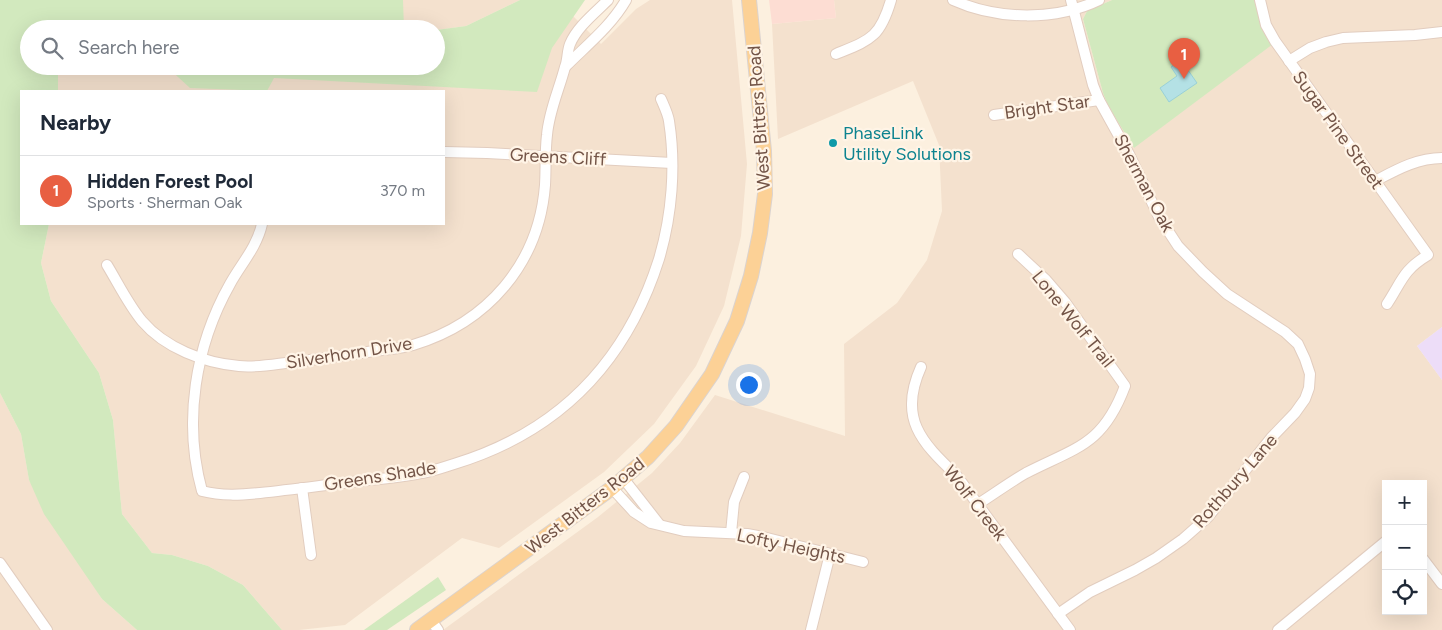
<!DOCTYPE html>
<html lang="en">
<head>
<meta charset="utf-8">
<style>
	:root { --surface:#fff; --page:#f2f2f3; --text:#1f2937; --muted:#747a83; --line:#e0e1e3; --accent:#e85f42 }
	body { margin:0; font-family:Figtree,sans-serif; background:var(--page); color:var(--text) }
	.controls { position:absolute; right:15px; bottom:15px; display:grid; overflow:hidden; border-radius:0px; box-shadow:0 5px 20px #0002 }
	.controls button { width:45px; height:45px; display:grid; place-items:center; padding:0; border:0; border-bottom:1px solid var(--line); background:var(--surface); color:var(--text); font:25px sans-serif }
	.you { position:absolute; left:748px; top:384px; width:18px; height:18px; margin:-12px; border:4px solid #fff; border-radius:50%; background:#1a73e8; box-shadow:0 0 0 8px #1a73e833 }
	.badge { display:grid; place-items:center; width:32px; height:32px; border-radius:50%; background:var(--accent); color:#fff; font-size:16px; font-weight:700 }
	.pin { position:absolute; translate:-50% -41px; filter:drop-shadow(0 1px 2px #0008) }
	.pin::after { content:''; position:absolute; top:26px; width:18px; height:15px; background:inherit; clip-path:polygon(0 0,100% 0,50% 100%) }
	.list { margin:0; padding:0; list-style:none }
	h2 { display:flex; justify-content:space-between; align-items:center; height:65px; margin:0; padding:0 20px; font-size:21px }
	h2 small { font-size:16px; font-weight:400; color:var(--muted) }
	.list li { display:grid; grid-template-columns:32px 1fr auto; gap:15px; align-items:center; box-sizing:border-box; height:70px; padding:0 20px; border-top:1px solid var(--line) }
	.list b { display:block; font-size:19px; white-space:nowrap }
	.list p { margin:0; font-size:16px; white-space:nowrap; color:var(--muted) }
	.list em { font-size:16px; font-style:normal; color:var(--muted) }
	.icon { flex:none; width:28px; height:28px; fill:none; stroke:currentColor; stroke-width:2; stroke-linecap:round; stroke-linejoin:round }
	.map { position:relative; flex:none; width:1442px; height:630px; overflow:hidden }
	.search { position:absolute; background:var(--surface); box-shadow:0 5px 20px #0002; left:20px; top:20px; width:425px; height:55px; display:flex; align-items:center; gap:12px; box-sizing:border-box; padding:0 18px; border-radius:28px; color:var(--muted); font-size:19px }
	.panel { position:absolute; background:var(--surface); box-shadow:0 5px 20px #0002; left:20px; top:90px; width:425px; height:135px; border-radius:0px }
	.map>svg:first-child { display:block }
	.residential { fill:#f4e1ce; fill-rule:evenodd }
	.commercial { fill:#fdddd3 }
	.education { fill:#edddf8 }
	.green { fill:#d2e9be }
	.water { fill:#b4e1e5; stroke:#9ad1d7 }
	.lines { fill:none; stroke-linecap:round; stroke-linejoin:round }
	.minor-casing { stroke:#e2cdbf; stroke-width:12 }
	.major-casing { stroke:#dbd3cf; stroke-width:16 }
	.minor { stroke:#fff; stroke-width:10 }
	.major { stroke:#fcd196; stroke-width:14 }
	.culture-dot { fill:#0f9aa8; stroke:#fff4e6; stroke-width:2 }
	.labels { text-anchor:middle; dominant-baseline:central; stroke-width:4.5; stroke-linejoin:round; paint-order:stroke }
	.street-label { font-size:18px; fill:#735447; stroke:#fff4e6 }
	.culture-label { font-size:18px; fill:#0d838f; stroke:#fff4e6; text-anchor:start }
</style>
</head>
<body>
<div class="map">
<svg width="1442" height="630" viewBox="0 0 1442 630">
	<rect width="100%" height="100%" fill="#fcf0df"/>
	<!-- residential -->
	<g class="residential">
		<path d="M258,0h262l-54,26 -30,4 -137,-1z"/>
		<path d="M650,0h82l15,164 -6,72 -17,70 -28,60 -42,58 -50,48 -105,76 -37,-10 -117,87 -46,5h-17l-39,-45 -35,-19 -36,-11 -20,-2 -30,-39 -9,-94 -14,-47 -48,-72 -10,-38 8,-39h395v-133h-386v-25h378l131,-56 34,34 35,-35z"/>
		<path d="M834,0h278l-25,11 -4,8 20,74 5,13 26,42 122,-148h186v327l-25,19 25,34v250h-999l155,-113 54,-44 28,-30 35,-48 130,41 -1,-92 53,-41 30,-43 15,-49 -3,-66 -26,-64 -135,58 -6,-115 64,-6zM1386,484h37v127h-37z"/>
		<path d="M0,393l21,41 8,46 73,119 35,31h-137z"/>
	</g>
	<!-- commercial -->
	<path class="commercial" d="M769,0h65l2,18 -64,6z"/>
	<!-- education -->
	<path class="education" d="M1442,327v53l-25,-34z"/>
	<!-- green -->
	<g class="green">
		<path d="M0,0h403l1,29h-375v37h29v25h-37v133h28l-8,39 10,38 48,72 14,47 9,94 30,39 20,2 36,11 35,19 39,45h-145l-35,-31 -58,-85 -15,-34 -8,-46 -21,-41z"/>
		<path d="M520,0h65l-33,48 -15,44 -263,-14 -7,13 -77,-3 -24,-22h270v-36l30,-4z"/>
		<path d="M1112,0h144l17,44 -139,104 -26,-42 -5,-13 -20,-74 4,-8z"/>
		<path d="M438,577l8,13 -59,40h-23z"/>
	</g>
	<!-- water -->
	<path class="water" d="M1181,60l16,23 -28,19 -9,-14 17,-12 -6,-9z"/>
	<g class="lines">
		<!-- minor casing -->
		<g class="minor-casing">
			<g id="minor">
				<path d="M953,0c44,20 103,21 146,0"/>
				<path d="M1260,0l6,25 9,16 153,214c-25,15 -26,26 -41,49"/>
				<path d="M836,54c34,-14 44,-16 55,-54"/>
				<path d="M1289,61l21,-13 16,-6 17,-4 72,-3 27,-3"/>
				<path d="M566,66c21,-21 45,-40 60,-66"/>
				<path d="M994,115l105,-15"/>
				<path d="M444,152l43,1 185,10"/>
				<path d="M1375,181c21,-11 42,-23 67,-23"/>
				<path d="M262,224c-5,23 -21,40 -32,60 -35,62 -47,138 -28,207 20,5 38,4 58,2 37,-4 73,-9 109,-13 18,-2 36,-3 53,-7 11,-2 22,-6 32,-9 105,-32 172,-101 205,-205 13,-44 17,-93 10,-138 -1,-7 -5,-15 -8,-22"/>
				<path d="M107,265c11,18 21,39 35,56 23,27 62,42 97,45 18,2 36,-2 54,-4 27,-3 54,-7 81,-11 13,-2 26,-2 39,-6 74,-22 126,-81 132,-160 1,-17 0,-34 2,-50 2,-24 12,-45 18,-68 3,-7 2,-16 5,-23 7,-17 25,-31 38,-44"/>
				<path d="M921,367c-23,51 0,75 36,109l113,154"/>
				<path d="M623,478l36,46"/>
				<path d="M302,488l9,67"/>
				<path d="M612,488l22,24 17,11 33,8 63,3 16,3 100,25"/>
				<path d="M978,504c16,-10 32,-22 48,-31 51,-26 77,-28 99,-87l-60,-84 -19,-22 -28,-26"/>
				<path d="M731,533l3,-31 10,-25"/>
				<path d="M1423,559l19,25"/>
				<path d="M0,563l47,67"/>
				<path d="M1058,614l32,-22 45,-22 21,-12 27,-19 25,-22 63,-79 24,-25 10,-14 4,-11 1,-14 -5,-15 -7,-15 -13,-12 -58,-38 -24,-22 -25,-26 -19,-29 -29,-61 -31,-56 -6,-15 -22,-85"/>
				<path d="M431,620l7,10"/>
				<path d="M811,630l19,-76"/>
				<path d="M1278,630l108,-89"/>
			</g>
		</g>
		<!-- major casing -->
		<g class="major-casing">
			<path id="major" d="M417,630l195,-142 36,-31 28,-31 36,-52 25,-53 14,-45 9,-43 5,-39 -1,-43 -15,-151"/>
		</g>
		<!-- minor -->
		<use href="#minor" class="minor"/>
		<!-- major -->
		<use href="#major" class="major"/>
	</g>
	<!-- markers -->
	<circle class="culture-dot" cx="833" cy="143" r="5"/>
	<g class="labels">
		<!-- street labels -->
		<g class="street-label">
			<text transform="translate(1047 107) rotate(-8)">Bright Star</text>
			<text transform="translate(759 118) rotate(-94)">West Bitters Road</text>
			<text transform="translate(1338 130) rotate(54)">Sugar Pine Street</text>
			<text transform="translate(558 157) rotate(3)">Greens Cliff</text>
			<text transform="translate(1144 183) rotate(62)">Sherman Oak</text>
			<text transform="translate(1073 319) rotate(51)">Lone Wolf Trail</text>
			<text transform="translate(349 353) rotate(-9)">Silverhorn Drive</text>
			<text transform="translate(380 476) rotate(-9)">Greens Shade</text>
			<text transform="translate(1235 481) rotate(-49)">Rothbury Lane</text>
			<text transform="translate(975 503) rotate(52)">Wolf Creek</text>
			<text transform="translate(585 506) rotate(-38)">West Bitters Road</text>
			<text transform="translate(791 546) rotate(12)">Lofty Heights</text>
		</g>
		<!-- culture labels -->
		<g class="culture-label">
			<text x="843" y="133">PhaseLink<tspan x="843" dy="21">Utility Solutions</tspan></text>
		</g>
	</g>
</svg>
<div class="controls">
<button>+</button>
<button>−</button>
<button><svg class="icon" aria-label="locate" viewBox="0 0 24 24"><circle cx="12" cy="12" r="6"/><path d="M12 2v4M12 18v4M2 12h4M18 12h4"/></svg></button>
</div>
<div class="you"></div>
<div class="pin badge" style="left:1184px;top:79px">1</div>
<div class="search"><svg class="icon" aria-label="search" viewBox="0 0 24 24"><circle cx="10" cy="10" r="6"/><path d="M15 15l6 6"/></svg>Search here</div>
<section class="panel">
<h2>Nearby<small></small></h2>
<ul class="list">
<li><span class="badge">1</span><div><b>Hidden Forest Pool</b><p>Sports · Sherman Oak</p></div><em>370 m</em></li>
</ul>
</section>
</div>
</body>
</html>
